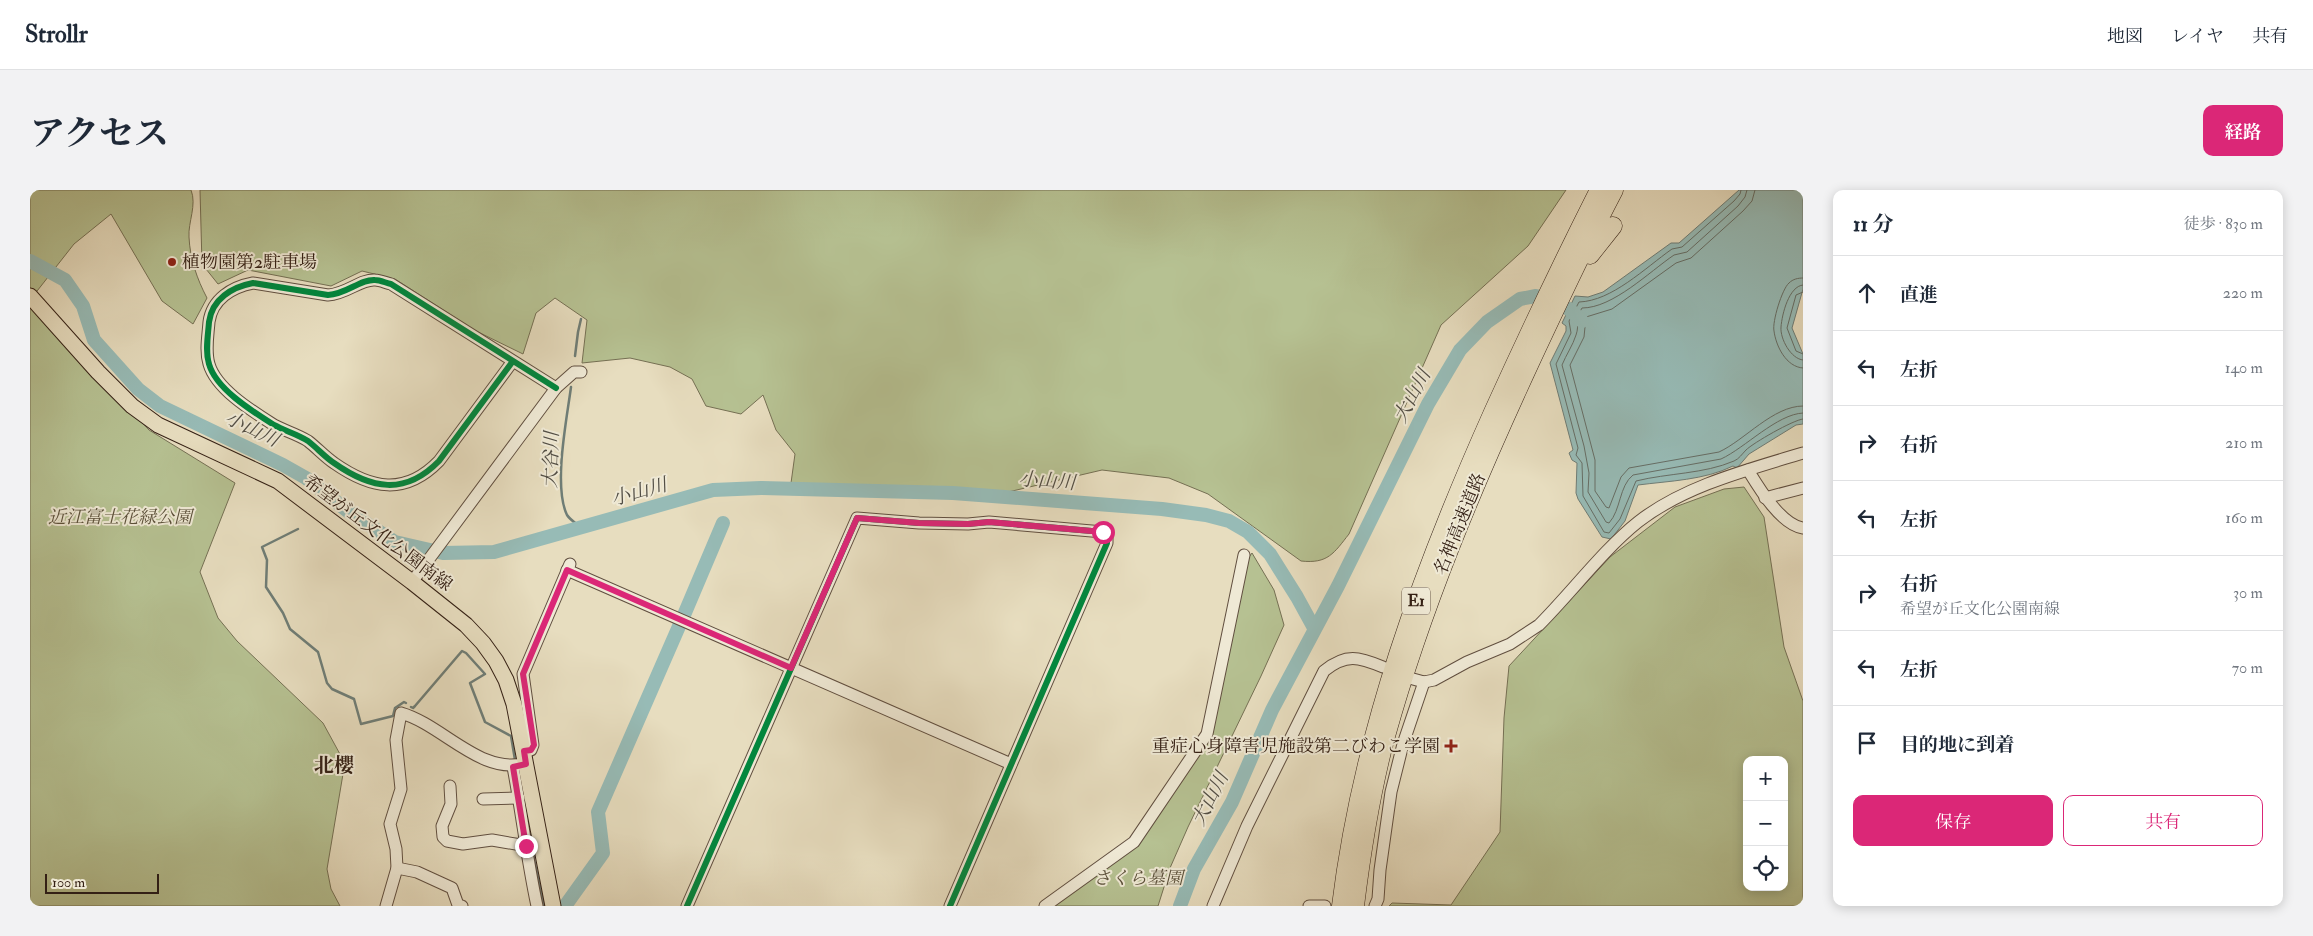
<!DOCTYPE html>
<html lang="ja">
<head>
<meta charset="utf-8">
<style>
	:root { --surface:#fff; --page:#f2f2f3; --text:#1f2937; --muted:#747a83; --line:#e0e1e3; --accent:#db2777 }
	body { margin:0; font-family:"IM FELL Double Pica","Noto Serif JP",serif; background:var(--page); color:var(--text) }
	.controls { position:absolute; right:15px; bottom:15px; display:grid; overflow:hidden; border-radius:10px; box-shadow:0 2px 12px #0003 }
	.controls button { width:45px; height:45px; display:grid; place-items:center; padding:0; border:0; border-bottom:1px solid var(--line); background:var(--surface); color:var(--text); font:25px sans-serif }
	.scale { position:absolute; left:15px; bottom:12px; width:114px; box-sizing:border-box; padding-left:5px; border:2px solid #342015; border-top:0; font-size:14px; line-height:18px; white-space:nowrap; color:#342015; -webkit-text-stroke:4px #efe9d5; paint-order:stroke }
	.stop { position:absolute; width:15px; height:15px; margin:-11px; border:4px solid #db2777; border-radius:50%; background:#fff }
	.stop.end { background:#db2777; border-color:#fff; box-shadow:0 1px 5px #0008 }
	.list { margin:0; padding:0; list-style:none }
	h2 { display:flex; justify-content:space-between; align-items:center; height:65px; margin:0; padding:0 20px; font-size:21px }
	h2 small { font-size:16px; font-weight:400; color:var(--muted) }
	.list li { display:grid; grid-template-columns:32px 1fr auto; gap:15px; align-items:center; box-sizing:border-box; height:75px; padding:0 20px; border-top:1px solid var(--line) }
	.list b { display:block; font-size:19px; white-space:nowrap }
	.list p { margin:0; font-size:16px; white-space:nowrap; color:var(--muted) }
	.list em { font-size:16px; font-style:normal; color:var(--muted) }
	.actions { display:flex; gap:10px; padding:15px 20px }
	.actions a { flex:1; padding:11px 0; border:1px solid var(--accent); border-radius:10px; text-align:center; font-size:18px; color:var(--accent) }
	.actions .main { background:var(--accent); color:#fff }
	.icon { flex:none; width:28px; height:28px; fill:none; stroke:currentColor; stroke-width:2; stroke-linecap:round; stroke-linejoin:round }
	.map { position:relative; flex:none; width:1773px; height:716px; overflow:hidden; border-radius:10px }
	header { display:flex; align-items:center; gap:30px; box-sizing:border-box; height:70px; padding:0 25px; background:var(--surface); border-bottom:1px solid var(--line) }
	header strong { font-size:24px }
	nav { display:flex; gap:28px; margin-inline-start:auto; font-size:18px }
	.intro { display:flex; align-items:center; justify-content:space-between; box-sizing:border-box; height:120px; padding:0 30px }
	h1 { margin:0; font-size:35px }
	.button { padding:12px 22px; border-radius:10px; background:var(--accent); color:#fff; font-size:18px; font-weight:700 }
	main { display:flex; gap:30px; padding:0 30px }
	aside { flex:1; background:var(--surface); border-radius:10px; box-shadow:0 2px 12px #0003 }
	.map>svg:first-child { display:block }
	.green { fill:#b6c192; stroke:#757054; fill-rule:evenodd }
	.water { fill:#97bbb6; stroke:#6f7d76 }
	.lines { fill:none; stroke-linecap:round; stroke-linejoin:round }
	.shore { stroke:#666e66; stroke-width:1 }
	.stream { stroke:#6f7d76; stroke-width:2.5 }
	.river { stroke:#97bbb6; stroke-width:14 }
	.minor-casing { stroke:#614f40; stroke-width:13 }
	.major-casing { stroke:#342015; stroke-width:17 }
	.highway-casing { stroke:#342015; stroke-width:19 }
	.minor { stroke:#efe9d5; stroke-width:11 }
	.major { stroke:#e7ddbf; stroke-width:15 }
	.highway { stroke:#e7ddbf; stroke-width:18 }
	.cycleway-casing { stroke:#efe9d5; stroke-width:9 }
	.cycleway { stroke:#00873e; stroke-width:6 }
	.route { stroke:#db2777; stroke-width:6 }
	.poi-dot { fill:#8f2418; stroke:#efe9d5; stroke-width:2 }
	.labels { text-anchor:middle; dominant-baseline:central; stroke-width:4; stroke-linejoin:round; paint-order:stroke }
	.shield { fill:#efe9d5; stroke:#6c5c4f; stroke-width:1 }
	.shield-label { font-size:16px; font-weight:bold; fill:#342015 }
	.poi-label { font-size:18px; fill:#342015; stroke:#efe9d5; text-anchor:start }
	.park-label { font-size:18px; font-style:italic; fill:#5b503a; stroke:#efe9d5 }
	.street-label { font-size:18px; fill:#342015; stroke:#efe9d5 }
	.water-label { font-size:19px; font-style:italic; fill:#524e45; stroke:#efe9d5 }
	.quarter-label { font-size:20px; font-weight:bold; fill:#342015; stroke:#efe9d5 }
</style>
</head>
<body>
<header>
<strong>Strollr</strong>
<nav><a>地図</a><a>レイヤ</a><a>共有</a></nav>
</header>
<div class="intro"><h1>アクセス</h1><a class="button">経路</a></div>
<main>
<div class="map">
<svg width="1773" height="716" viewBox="0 0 1773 716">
	<rect width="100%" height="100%" fill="#e7ddbf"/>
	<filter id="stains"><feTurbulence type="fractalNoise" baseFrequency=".004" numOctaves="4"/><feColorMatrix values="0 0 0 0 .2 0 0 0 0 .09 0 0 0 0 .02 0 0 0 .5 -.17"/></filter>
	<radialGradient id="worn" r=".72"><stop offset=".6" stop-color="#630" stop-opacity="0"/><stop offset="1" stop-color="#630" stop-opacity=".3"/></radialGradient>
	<!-- green -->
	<g class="green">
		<path d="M0,0h161c6,15 -3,32 -2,47 1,22 8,42 18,61l-14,26 -31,-23 -51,-87 -37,30 -44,56z"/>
		<path d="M170,0h1366l-38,56 -87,79 -92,209c-15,19 -21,30 -48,27l-93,-67 -39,-16 -67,-8 -94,22 -217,-9 4,-29 -19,-24 -13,-35 -22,19 -35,-8 -14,-27 -22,-12 -40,-9 -48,5 5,-43 -32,-22 -19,15 -13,41 -47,-23 -81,-52 -33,-8 -31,15 -83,-16 -30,14 -16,-20z"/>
		<path d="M0,112l119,128 86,53 -35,89 18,46 19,23 86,82 18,33 2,18 -16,95 4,20 9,17h-310z"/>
		<path d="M1714,297l20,30 20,130 19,54v205h-414l3,-3 59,2 49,-73 4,-114 5,-52 101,-109 65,-50 49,-18zM1717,570h37v127h-37z"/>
		<path d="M1222,363l22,37 10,35 -23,51 -73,151 -18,41 -12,38h-107l87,-62 72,-110 39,-177z"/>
	</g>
	<!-- water -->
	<path class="water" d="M1709,0h64v99l-11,39 11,26v70l-7,1 -47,29 -12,14 -4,-2c-28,14 -64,15 -95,19l-13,36 -14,18 -9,-2 -24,-38 -2,-6 1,-30 -5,-3 -3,-7 4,-3 -23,-87 16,-32v-5l-4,-3 13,-27 13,1 15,-5 68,-49h8z"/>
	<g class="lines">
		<!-- shore -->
		<g class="shore">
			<path d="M1711,0l-1,4 -6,7 -52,46 -10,2c-27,19 -60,52 -93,53l-10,19 2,12 -15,31 22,84 -2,7 6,8 1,33 21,36 5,1 11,-14 16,-38c32,-8 68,-7 98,-20 5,-2 8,-7 12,-11 7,-7 47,-30 57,-31"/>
			<path d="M1717,0l-2,7 -7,9 -51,46 -13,3c-25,17 -61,53 -92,53 -8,12 -2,16 -6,27 -3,10 -10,20 -14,30l22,81 5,27 -1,19 18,30 3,1c12,-13 10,-37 24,-48l88,-16c24,-11 56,-45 82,-46"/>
			<path d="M1725,0l-3,11 -9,10 -52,47 -15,5 -64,46 -26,8 -2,20 -14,28 25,95v31l11,16 3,1 12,-31 8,-9 90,-16c26,-12 54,-46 84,-46"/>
			<path d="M1773,88c-5,0 -10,1 -14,5 -7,6 -17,39 -15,48 2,15 12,36 29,37"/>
			<path d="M1773,95c-14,1 -21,29 -22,42 -1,12 10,32 22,33"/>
			<path d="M1773,102l-7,3 -9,33 9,23 7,3"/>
		</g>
		<!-- stream -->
		<g class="stream">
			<path d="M545,166l3,-24 3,-13"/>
			<path d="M541,197c-4,31 -18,99 -4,128 3,5 10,9 15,13"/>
			<path d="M268,339l-36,18 5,13 -1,27 17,26 7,16 28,23 9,31 5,6 22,10 7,25 32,-8 2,-8 9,-6 2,1"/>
			<path d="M381,517l2,1 2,-2 47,-55 4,2 19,21 -15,9 15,39 26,14 4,24"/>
			<path d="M502,660l12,56"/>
		</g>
		<!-- river -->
		<g class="river">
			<path d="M0,71l35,19 18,26 11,34 44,49 22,17 123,59 23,13 43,34 46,30 48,11 51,-1 219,-62 48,-2 192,5 209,16 44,6 23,6 19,11 22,22 27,43 17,31"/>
			<path d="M654,425l39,-92"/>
			<path d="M535,716l38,-53 -5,-41 82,-188"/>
			<path d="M1150,716l14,-37 38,-67 40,-92 66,-124 90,-182 32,-54 27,-28 33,-23 16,-3 33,13 13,12"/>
		</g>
		<!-- minor casing -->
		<g class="minor-casing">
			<g id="minor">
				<path d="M483,171l-74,100c-34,35 -68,28 -105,2 -9,-6 -17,-15 -26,-22 -11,-7 -23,-10 -34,-16 -22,-14 -58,-36 -65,-61 -4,-13 -1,-28 0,-42 3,-23 23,-35 44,-39l75,12c19,-1 32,-16 47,-15 5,0 11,3 16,4l165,104"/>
				<path d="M1718,280c11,18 33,55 55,58"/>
				<path d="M1735,308l38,-10"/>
				<path d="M537,380l444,194"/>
				<path d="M382,392l144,-194 18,-16h7"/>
				<path d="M1383,489l11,3 10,-2 33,-18 43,-18 29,-19c32,-32 65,-76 99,-103 46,-36 109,-52 165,-69"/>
				<path d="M494,561l7,-1 2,-5 -10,-71 47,-110"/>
				<path d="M483,577c9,47 14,93 24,139"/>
				<path d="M420,596l1,18 -9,22 1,11 4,4 16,3 29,-4 35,6 14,-3"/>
				<path d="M453,609l36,-1"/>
				<path d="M367,678l20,4 35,16 6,17 4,1"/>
				<path d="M356,716l11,-38 -1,-19 -6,-25 11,-35 -5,-49 5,-27c42,12 80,63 125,50"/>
				<path d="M657,716l170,-388 62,5 49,1 21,-2 114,10 4,5v6l-157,363"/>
				<path d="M1015,716l89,-64 73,-108 37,-179"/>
				<path d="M1183,716l34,-80 77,-155c22,-18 35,-14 59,-4"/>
				<path d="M1279,716h16"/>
				<path d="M1345,716l3,-7 2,-29 11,-78 12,-48 21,-62"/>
			</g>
		</g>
		<!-- major casing -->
		<g class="major-casing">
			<path id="major" d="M0,106l68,76 34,34 26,19 120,56 134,101 54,43 17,18 13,18 10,19 8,24 39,202"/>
		</g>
		<!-- highway casing -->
		<g class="highway-casing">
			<g id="highway">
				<path d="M1560,65l23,-29"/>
				<path d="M1311,716c21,-173 81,-335 152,-494 34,-75 69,-149 106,-222"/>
				<path d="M1325,716c7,-57 16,-114 31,-170 36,-129 88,-252 144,-373 27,-58 54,-116 84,-173"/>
			</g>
		</g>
		<!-- minor -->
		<use href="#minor" class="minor"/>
		<!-- major -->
		<use href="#major" class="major"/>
		<!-- highway -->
		<use href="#highway" class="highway"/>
		<!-- cycleway casing -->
		<g class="cycleway-casing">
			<g id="cycleway">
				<path d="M483,171l-74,100c-34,35 -68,28 -105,2 -9,-6 -17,-15 -26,-22 -11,-7 -23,-10 -34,-16 -22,-14 -58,-36 -65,-61 -4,-13 -1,-28 0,-42 3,-23 23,-35 44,-39l75,12c19,-1 32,-16 47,-15 5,0 11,3 16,4l165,104"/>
				<path d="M657,716l170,-388 62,5 49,1 21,-2 114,10 4,5v6l-157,363"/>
			</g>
		</g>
		<!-- cycleway -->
		<use href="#cycleway" class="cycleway"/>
	</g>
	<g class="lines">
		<!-- route -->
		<path class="route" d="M496,656l-13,-79 13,-3 -2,-13 7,-1 3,-5 -11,-71 44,-104 224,98 66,-150 62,5 49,1 21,-2 114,10"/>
	</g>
	<!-- markers -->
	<g class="poi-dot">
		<circle cx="142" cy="72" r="5"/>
		<path d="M1418.5 548.5h5v5h5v5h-5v5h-5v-5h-5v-5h5z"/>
	</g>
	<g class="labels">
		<!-- shield labels -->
		<rect class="shield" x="1372" y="397.5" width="28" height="27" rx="4"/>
		<g class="shield-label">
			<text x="1386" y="411">E1</text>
		</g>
		<!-- poi labels -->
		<g class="poi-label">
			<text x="152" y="72">植物園第2駐車場</text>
			<text x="1410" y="556" text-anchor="end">重症心身障害児施設第二びわこ学園</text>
		</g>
		<!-- park labels -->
		<g class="park-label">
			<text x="90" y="327">近江富士花緑公園</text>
			<text x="1108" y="688">さくら墓園</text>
		</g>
		<!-- street labels -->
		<g class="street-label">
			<text transform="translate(1430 334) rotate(-68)">名神高速道路</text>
			<text transform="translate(348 343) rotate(37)">希望が丘文化公園南線</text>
		</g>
		<!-- water labels -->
		<g class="water-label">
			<text transform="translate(1382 206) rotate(-62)">大山川</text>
			<text transform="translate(222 239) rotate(26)">小山川</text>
			<text transform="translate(521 270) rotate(-88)">大谷川</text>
			<text transform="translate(1017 291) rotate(4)">小山川</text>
			<text transform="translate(609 302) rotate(-16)">小山川</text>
			<text transform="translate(1180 609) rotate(-63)">大山川</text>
		</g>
		<!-- quarter labels -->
		<g class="quarter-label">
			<text x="304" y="575">北櫻</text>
		</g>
	</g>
	<rect width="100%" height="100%" filter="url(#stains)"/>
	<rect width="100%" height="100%" fill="url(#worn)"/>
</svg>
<div class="controls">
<button>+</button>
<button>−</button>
<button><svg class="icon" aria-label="locate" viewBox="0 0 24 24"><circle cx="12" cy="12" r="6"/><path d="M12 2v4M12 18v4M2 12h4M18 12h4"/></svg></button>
</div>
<div class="scale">100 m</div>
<div class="stop" style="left:1073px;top:342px"></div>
<div class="stop end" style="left:496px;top:656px"></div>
</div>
<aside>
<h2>11 分<small>徒歩 · 830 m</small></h2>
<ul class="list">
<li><svg class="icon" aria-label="ahead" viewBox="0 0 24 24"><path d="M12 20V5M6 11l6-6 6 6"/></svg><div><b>直進</b></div><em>220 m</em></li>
<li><svg class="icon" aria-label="left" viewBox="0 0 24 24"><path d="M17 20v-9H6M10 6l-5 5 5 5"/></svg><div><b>左折</b></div><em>140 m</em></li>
<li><svg class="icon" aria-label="right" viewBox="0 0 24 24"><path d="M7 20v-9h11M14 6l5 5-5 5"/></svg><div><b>右折</b></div><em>210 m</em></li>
<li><svg class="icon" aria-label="left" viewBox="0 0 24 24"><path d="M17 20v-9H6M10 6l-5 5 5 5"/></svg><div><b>左折</b></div><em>160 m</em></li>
<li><svg class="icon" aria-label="right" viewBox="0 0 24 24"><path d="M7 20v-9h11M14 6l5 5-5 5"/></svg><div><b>右折</b><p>希望が丘文化公園南線</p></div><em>30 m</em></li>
<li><svg class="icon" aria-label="left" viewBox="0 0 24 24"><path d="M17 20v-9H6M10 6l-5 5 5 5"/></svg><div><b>左折</b></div><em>70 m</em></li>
<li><svg class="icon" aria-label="arrive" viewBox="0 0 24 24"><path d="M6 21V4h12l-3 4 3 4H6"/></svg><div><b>目的地に到着</b></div></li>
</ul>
<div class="actions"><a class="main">保存</a><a>共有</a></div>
</aside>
</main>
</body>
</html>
